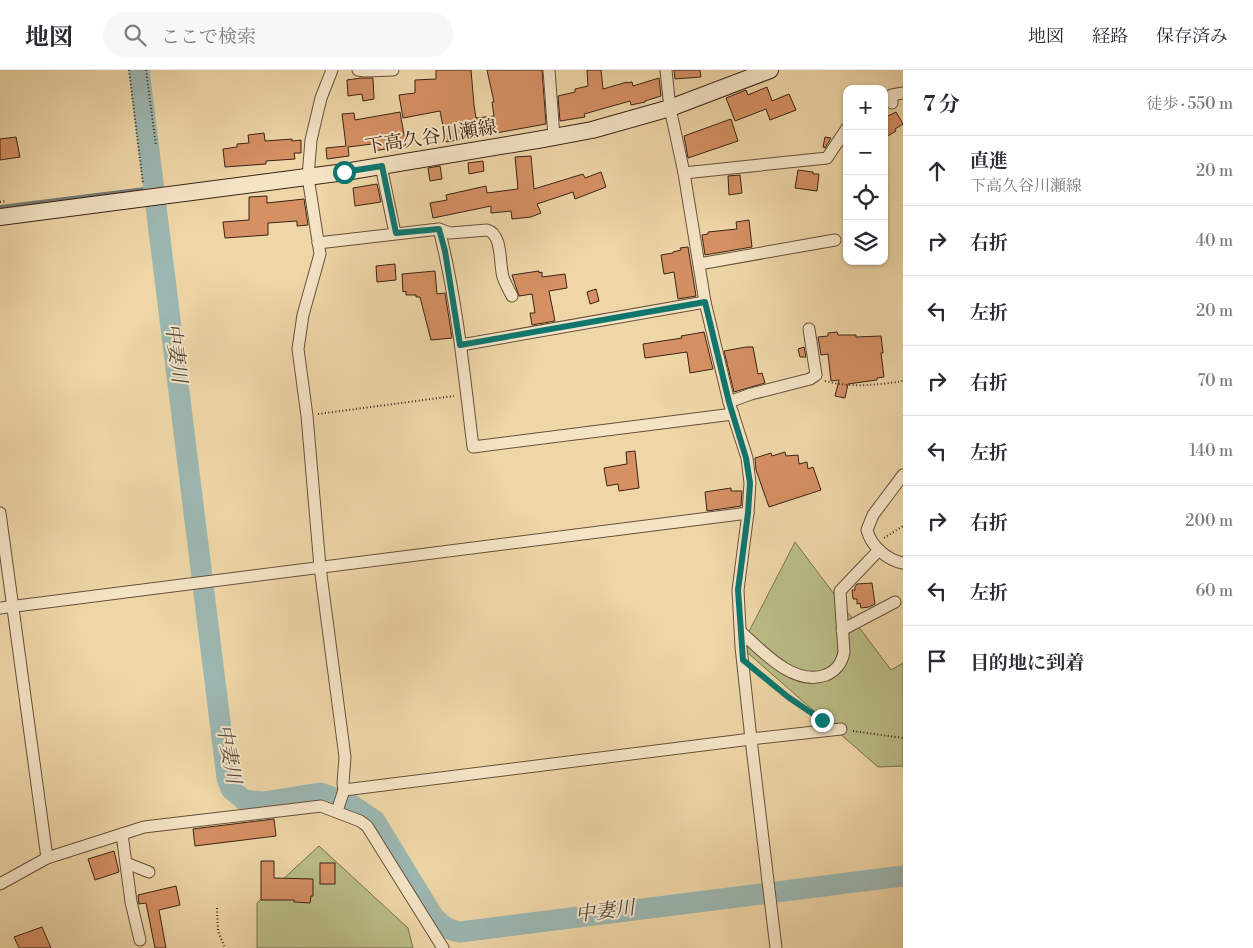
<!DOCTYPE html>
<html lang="ja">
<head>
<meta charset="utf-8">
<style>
	:root { --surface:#fff; --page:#f7f7f7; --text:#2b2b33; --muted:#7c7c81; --line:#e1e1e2 }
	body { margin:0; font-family:"Libre Bodoni","Noto Serif JP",serif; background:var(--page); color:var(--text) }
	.controls { position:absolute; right:15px; top:15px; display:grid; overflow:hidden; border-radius:10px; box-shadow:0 1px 4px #0004 }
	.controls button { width:45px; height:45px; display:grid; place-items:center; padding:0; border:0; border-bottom:1px solid var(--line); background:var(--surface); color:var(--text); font:25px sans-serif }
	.stop { position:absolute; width:15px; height:15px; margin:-11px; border:4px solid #0f766e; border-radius:50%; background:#fff }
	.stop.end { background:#0f766e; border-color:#fff; box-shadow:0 1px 5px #0008 }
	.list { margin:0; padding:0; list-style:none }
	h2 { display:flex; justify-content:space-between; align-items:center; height:65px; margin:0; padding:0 20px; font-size:21px }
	h2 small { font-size:16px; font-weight:400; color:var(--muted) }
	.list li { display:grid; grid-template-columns:32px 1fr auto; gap:15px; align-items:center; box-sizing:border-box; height:70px; padding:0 20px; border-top:1px solid var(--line) }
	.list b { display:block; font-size:19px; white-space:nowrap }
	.list p { margin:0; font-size:16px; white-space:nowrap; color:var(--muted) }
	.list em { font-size:16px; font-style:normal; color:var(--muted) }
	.icon { flex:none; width:28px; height:28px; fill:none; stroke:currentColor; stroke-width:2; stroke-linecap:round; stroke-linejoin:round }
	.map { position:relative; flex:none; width:903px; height:878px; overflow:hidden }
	header { display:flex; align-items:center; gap:30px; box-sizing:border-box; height:70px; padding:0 25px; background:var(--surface); border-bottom:1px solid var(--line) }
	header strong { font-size:24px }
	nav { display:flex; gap:28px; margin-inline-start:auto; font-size:18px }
	.search { width:350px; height:45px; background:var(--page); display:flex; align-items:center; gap:12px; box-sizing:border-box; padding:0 18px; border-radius:28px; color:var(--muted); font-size:19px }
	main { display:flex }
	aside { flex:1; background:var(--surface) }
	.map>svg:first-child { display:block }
	.green { fill:#babd86; stroke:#7a704e }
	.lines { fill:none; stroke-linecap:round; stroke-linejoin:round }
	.stream { stroke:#757c73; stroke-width:4 }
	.river { stroke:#9cb7b1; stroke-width:21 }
	.building { fill:#d59063; stroke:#3b2317 }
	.minor-casing { stroke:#68503b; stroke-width:13 }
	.secondary-casing { stroke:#3b2317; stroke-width:18 }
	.path { stroke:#3b2317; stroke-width:2; stroke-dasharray:1 2.5; stroke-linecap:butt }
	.minor { stroke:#f4e4c6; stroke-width:11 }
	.secondary { stroke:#f4e4c6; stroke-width:16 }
	.route { stroke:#0f766e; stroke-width:6 }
	.labels { text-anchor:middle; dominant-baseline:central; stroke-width:4; stroke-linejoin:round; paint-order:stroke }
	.street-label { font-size:19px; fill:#3b2317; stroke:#f4e4c6 }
	.water-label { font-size:20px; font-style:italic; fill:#53483e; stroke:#f4e4c6 }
</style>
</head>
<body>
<header>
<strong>地図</strong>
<div class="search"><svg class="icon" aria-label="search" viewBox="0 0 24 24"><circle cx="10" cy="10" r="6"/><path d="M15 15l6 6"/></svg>ここで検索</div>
<nav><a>地図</a><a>経路</a><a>保存済み</a></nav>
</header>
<main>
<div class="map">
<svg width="903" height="878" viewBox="0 0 903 878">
	<rect width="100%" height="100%" fill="#eed6a7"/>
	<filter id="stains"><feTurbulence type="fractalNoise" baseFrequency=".004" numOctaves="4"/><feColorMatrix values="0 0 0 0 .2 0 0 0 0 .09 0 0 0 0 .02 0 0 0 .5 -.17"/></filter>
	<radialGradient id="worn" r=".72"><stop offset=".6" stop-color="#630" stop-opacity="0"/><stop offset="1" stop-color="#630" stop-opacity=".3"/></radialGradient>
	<!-- green -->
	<g class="green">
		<path d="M795,472l96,128 12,-7v103l-25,1 -137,-120z"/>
		<path d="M319,776l89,82 5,20h-156v-45z"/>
	</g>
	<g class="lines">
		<!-- stream -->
		<path class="stream" d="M0,137l153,-19"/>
		<!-- river -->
		<path class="river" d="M139,0l88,708 4,11 13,11 19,2 57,-9 29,10 26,18 58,95c8,9 15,14 27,16l443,-56"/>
	</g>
	<!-- building -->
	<g class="building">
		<path d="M436,0h35l3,35 2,13 18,-2 -2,-14h2l-7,-32h55l4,54 -100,18 -6,-31 -37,7 -4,-23 16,-2v-13l21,-1z"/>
		<path d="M587,0h14l2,19 24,-7v1l5,-1 1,4 26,-8 2,18 -16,5v1l-14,3 -1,-4 -46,13 1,3 -25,4 -2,-25 17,-4v-3l13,-3z"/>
		<path d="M674,0h26l1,7 -26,2z"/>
		<path d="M361,8h12l1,21 -11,2 -1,-7 -14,2 -1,-16z"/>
		<path d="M767,17l5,14 17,-7 7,16 -26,10 -4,-11 -31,12 -9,-23 20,-8 2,5z"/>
		<path d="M400,42l6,34 -33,5 -1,-7 -24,3 1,9 -22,3 -1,-11 20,-2 -4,-32 12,-1 1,7z"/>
		<path d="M896,42l7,12 -8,5 1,2 -12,7v-20z"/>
		<path d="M731,49l7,22 -50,17 -4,-22z"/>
		<path d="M264,63l1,8 27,-2v2l9,-1v13h-7l1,6 -29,2v3l-41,3 -2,-18 14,-2v-3l12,-1 -1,-8z"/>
		<path d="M16,67l4,20 -20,3v-21z"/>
		<path d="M825,67l6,1 -6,10 -2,-1z"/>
		<path d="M531,86l3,33 49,-15 2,4 16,-6 5,15 -31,12 -2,-7 -36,12 4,9 -10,4 -19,2 -1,-8 -20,2v-7l-58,12 -3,-15 17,-3 -1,-5 40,-9 1,7 31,-4 -3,-32z"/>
		<path d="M483,91l1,10 -15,3 -1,-11z"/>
		<path d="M440,96l2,13 -12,2 -2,-13z"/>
		<path d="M798,100l15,2v2h6l-2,17 -22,-3z"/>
		<path d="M740,105l2,18 -13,2 -1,-19z"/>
		<path d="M377,114l4,18 -26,4 -2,-18z"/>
		<path d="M267,126v7l37,-4 4,26 -11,1v-5l-29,2v12l-43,3 -2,-16 26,-2v-23z"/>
		<path d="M749,150l3,27 -47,8 -3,-20 6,-1v-2l29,-3 -1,-7z"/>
		<path d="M688,177l8,49 -18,3 -4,-27 -10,2 -3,-19 12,-2v-1l8,-2 -1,-2z"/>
		<path d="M395,194l1,16 -19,2 -1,-16z"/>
		<path d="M435,201l2,23 8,-1 7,45 -21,2 -11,-43h-4v-2h-10v-4l-3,1 -1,-18z"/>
		<path d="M539,201v2l3,-1v5l23,-3 2,14 -18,3 6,30 -23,4 -2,-12h5l-3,-19 -13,2 -7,-21z"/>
		<path d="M596,219l3,12 -9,3 -3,-12z"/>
		<path d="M704,262l9,37 -23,4 -3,-21 -42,6 -2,-14 39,-6 -1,-2z"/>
		<path d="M837,262l1,3h18v2l25,-1 2,17h-2l3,24 -7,1v2l-29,4 -3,14 -10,-2 4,-16 -8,1 -3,-27 -7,1 -3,-18 10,-1v-3z"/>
		<path d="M746,277h7l5,27 4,-1 3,10 -31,9 -10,-41z"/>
		<path d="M804,277l2,10h-6l-2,-8z"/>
		<path d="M635,381l4,37 -20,3 -1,-7 -11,2 -3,-18 23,-4 -1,-12z"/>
		<path d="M785,382l1,4 12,-1 1,9 8,-2 1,7 5,-2 8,23 -52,17 -13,-37 -1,-12 16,-5 1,3z"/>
		<path d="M731,418v3h11l-1,15 -34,5 -2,-19z"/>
		<path d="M872,513l3,21 -6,3 -8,1 -1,-5 -3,1v-5h-4l-1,-9h3v-3l2,-3z"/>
		<path d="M274,749l2,17 -81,10 -2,-17z"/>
		<path d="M114,781l5,21 -24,8 -7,-21z"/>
		<path d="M261,791h13v17l39,1v17h-2l-1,7 -16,-1v-2h-33z"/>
		<rect x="320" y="793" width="15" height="21"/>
		<path d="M176,816l4,19 -21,5 7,38h-11l-9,-45 -7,1 -1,-9z"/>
		<path d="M42,857l9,21h-32l-5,-11z"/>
	</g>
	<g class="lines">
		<!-- minor casing -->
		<g class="minor-casing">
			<g id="minor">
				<path d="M332,0l-11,28 -10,42 -3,37 12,77 -17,61 -5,34 9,67 13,151 25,190 -2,26 1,7 -7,21"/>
				<path d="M358,0l7,1 28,-1"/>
				<path d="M549,0l5,67"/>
				<path d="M666,0l4,38 14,65 21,129 24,100 18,56 3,25 -2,30 -10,77 3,57 10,92 25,209"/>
				<path d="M892,33v-8l11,-2"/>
				<path d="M381,96l14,67"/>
				<path d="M684,103l143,-15 20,-30"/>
				<path d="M439,159c18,71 25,145 34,218l260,-33"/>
				<path d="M318,173l121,-14 11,4 37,-3c16,4 12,34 16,47 2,6 6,13 9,19"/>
				<path d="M699,194l136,-24"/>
				<path d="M461,275l244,-43"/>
				<path d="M729,332l22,-8 59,-15 6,-4 -7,-46"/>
				<path d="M903,405l-30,40 -6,15c4,16 20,30 36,33"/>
				<path d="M0,443l47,345"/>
				<path d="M0,538l748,-95"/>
				<path d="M842,560l53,-28"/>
				<path d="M741,562c21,19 53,55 85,43 11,-5 16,-12 18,-23l-4,-61 39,-41"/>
				<path d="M344,720l407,-51 90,-10"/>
				<path d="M122,764l9,68 9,38"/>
				<path d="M126,793l23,9"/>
				<path d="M0,814l47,-26 97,-31 177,-21 39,15 7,5 76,122"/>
			</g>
		</g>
		<!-- secondary casing -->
		<g class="secondary-casing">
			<path id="secondary" d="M0,147l345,-45 198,-33 49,-9 78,-22 100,-38"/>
		</g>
		<!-- path -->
		<g class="path">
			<path d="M129,0l14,114"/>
			<path d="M146,0l10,76"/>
			<path d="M0,132l6,-1"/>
			<path d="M825,311c25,7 53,4 78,0"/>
			<path d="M318,344l136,-18"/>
			<path d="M884,468l19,-12"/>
			<path d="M755,599l33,28 33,22"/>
			<path d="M853,661l50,7"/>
			<path d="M217,838l1,23 7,17"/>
		</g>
		<!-- minor -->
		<use href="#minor" class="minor"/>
		<!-- secondary -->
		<use href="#secondary" class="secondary"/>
	</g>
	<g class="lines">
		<!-- route -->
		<path class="route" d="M344,102l38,-6 14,67 43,-4 6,22 15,94 245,-43 24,100 17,56 4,25 -2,30 -10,77 5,70 45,37 34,23"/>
	</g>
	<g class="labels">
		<!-- street labels -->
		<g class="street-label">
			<text transform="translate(431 67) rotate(-9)">下高久谷川瀬線</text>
		</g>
		<!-- water labels -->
		<g class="water-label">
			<text transform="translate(175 283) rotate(83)">中妻川</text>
			<text transform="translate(228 684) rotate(80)">中妻川</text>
			<text transform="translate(605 842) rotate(-7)">中妻川</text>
		</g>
	</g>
	<rect width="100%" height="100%" filter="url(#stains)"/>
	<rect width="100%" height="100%" fill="url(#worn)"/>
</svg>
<div class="controls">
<button>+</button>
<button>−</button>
<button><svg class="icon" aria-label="locate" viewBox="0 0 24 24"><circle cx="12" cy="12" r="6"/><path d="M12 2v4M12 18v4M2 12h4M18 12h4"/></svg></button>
<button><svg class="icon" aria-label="layers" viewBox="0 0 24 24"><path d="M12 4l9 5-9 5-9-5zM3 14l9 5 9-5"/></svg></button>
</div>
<div class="stop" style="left:344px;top:102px"></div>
<div class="stop end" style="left:822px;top:650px"></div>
</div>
<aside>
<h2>7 分<small>徒歩 · 550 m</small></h2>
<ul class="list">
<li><svg class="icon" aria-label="ahead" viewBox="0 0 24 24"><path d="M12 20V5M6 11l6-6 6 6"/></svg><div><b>直進</b><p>下高久谷川瀬線</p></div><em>20 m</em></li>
<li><svg class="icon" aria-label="right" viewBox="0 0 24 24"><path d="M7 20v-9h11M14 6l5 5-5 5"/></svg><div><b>右折</b></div><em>40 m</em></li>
<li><svg class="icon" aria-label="left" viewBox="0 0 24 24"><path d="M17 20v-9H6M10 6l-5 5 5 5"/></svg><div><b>左折</b></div><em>20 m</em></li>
<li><svg class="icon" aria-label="right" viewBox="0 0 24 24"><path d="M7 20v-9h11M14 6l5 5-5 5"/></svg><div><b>右折</b></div><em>70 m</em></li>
<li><svg class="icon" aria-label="left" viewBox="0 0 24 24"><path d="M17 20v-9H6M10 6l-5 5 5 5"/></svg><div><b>左折</b></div><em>140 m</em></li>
<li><svg class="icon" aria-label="right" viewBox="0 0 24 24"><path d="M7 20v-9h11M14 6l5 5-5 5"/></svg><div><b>右折</b></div><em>200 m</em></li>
<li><svg class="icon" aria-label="left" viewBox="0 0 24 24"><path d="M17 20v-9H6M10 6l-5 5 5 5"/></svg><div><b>左折</b></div><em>60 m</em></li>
<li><svg class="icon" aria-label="arrive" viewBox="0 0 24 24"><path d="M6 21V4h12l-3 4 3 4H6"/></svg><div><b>目的地に到着</b></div></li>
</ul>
</aside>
</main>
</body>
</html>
